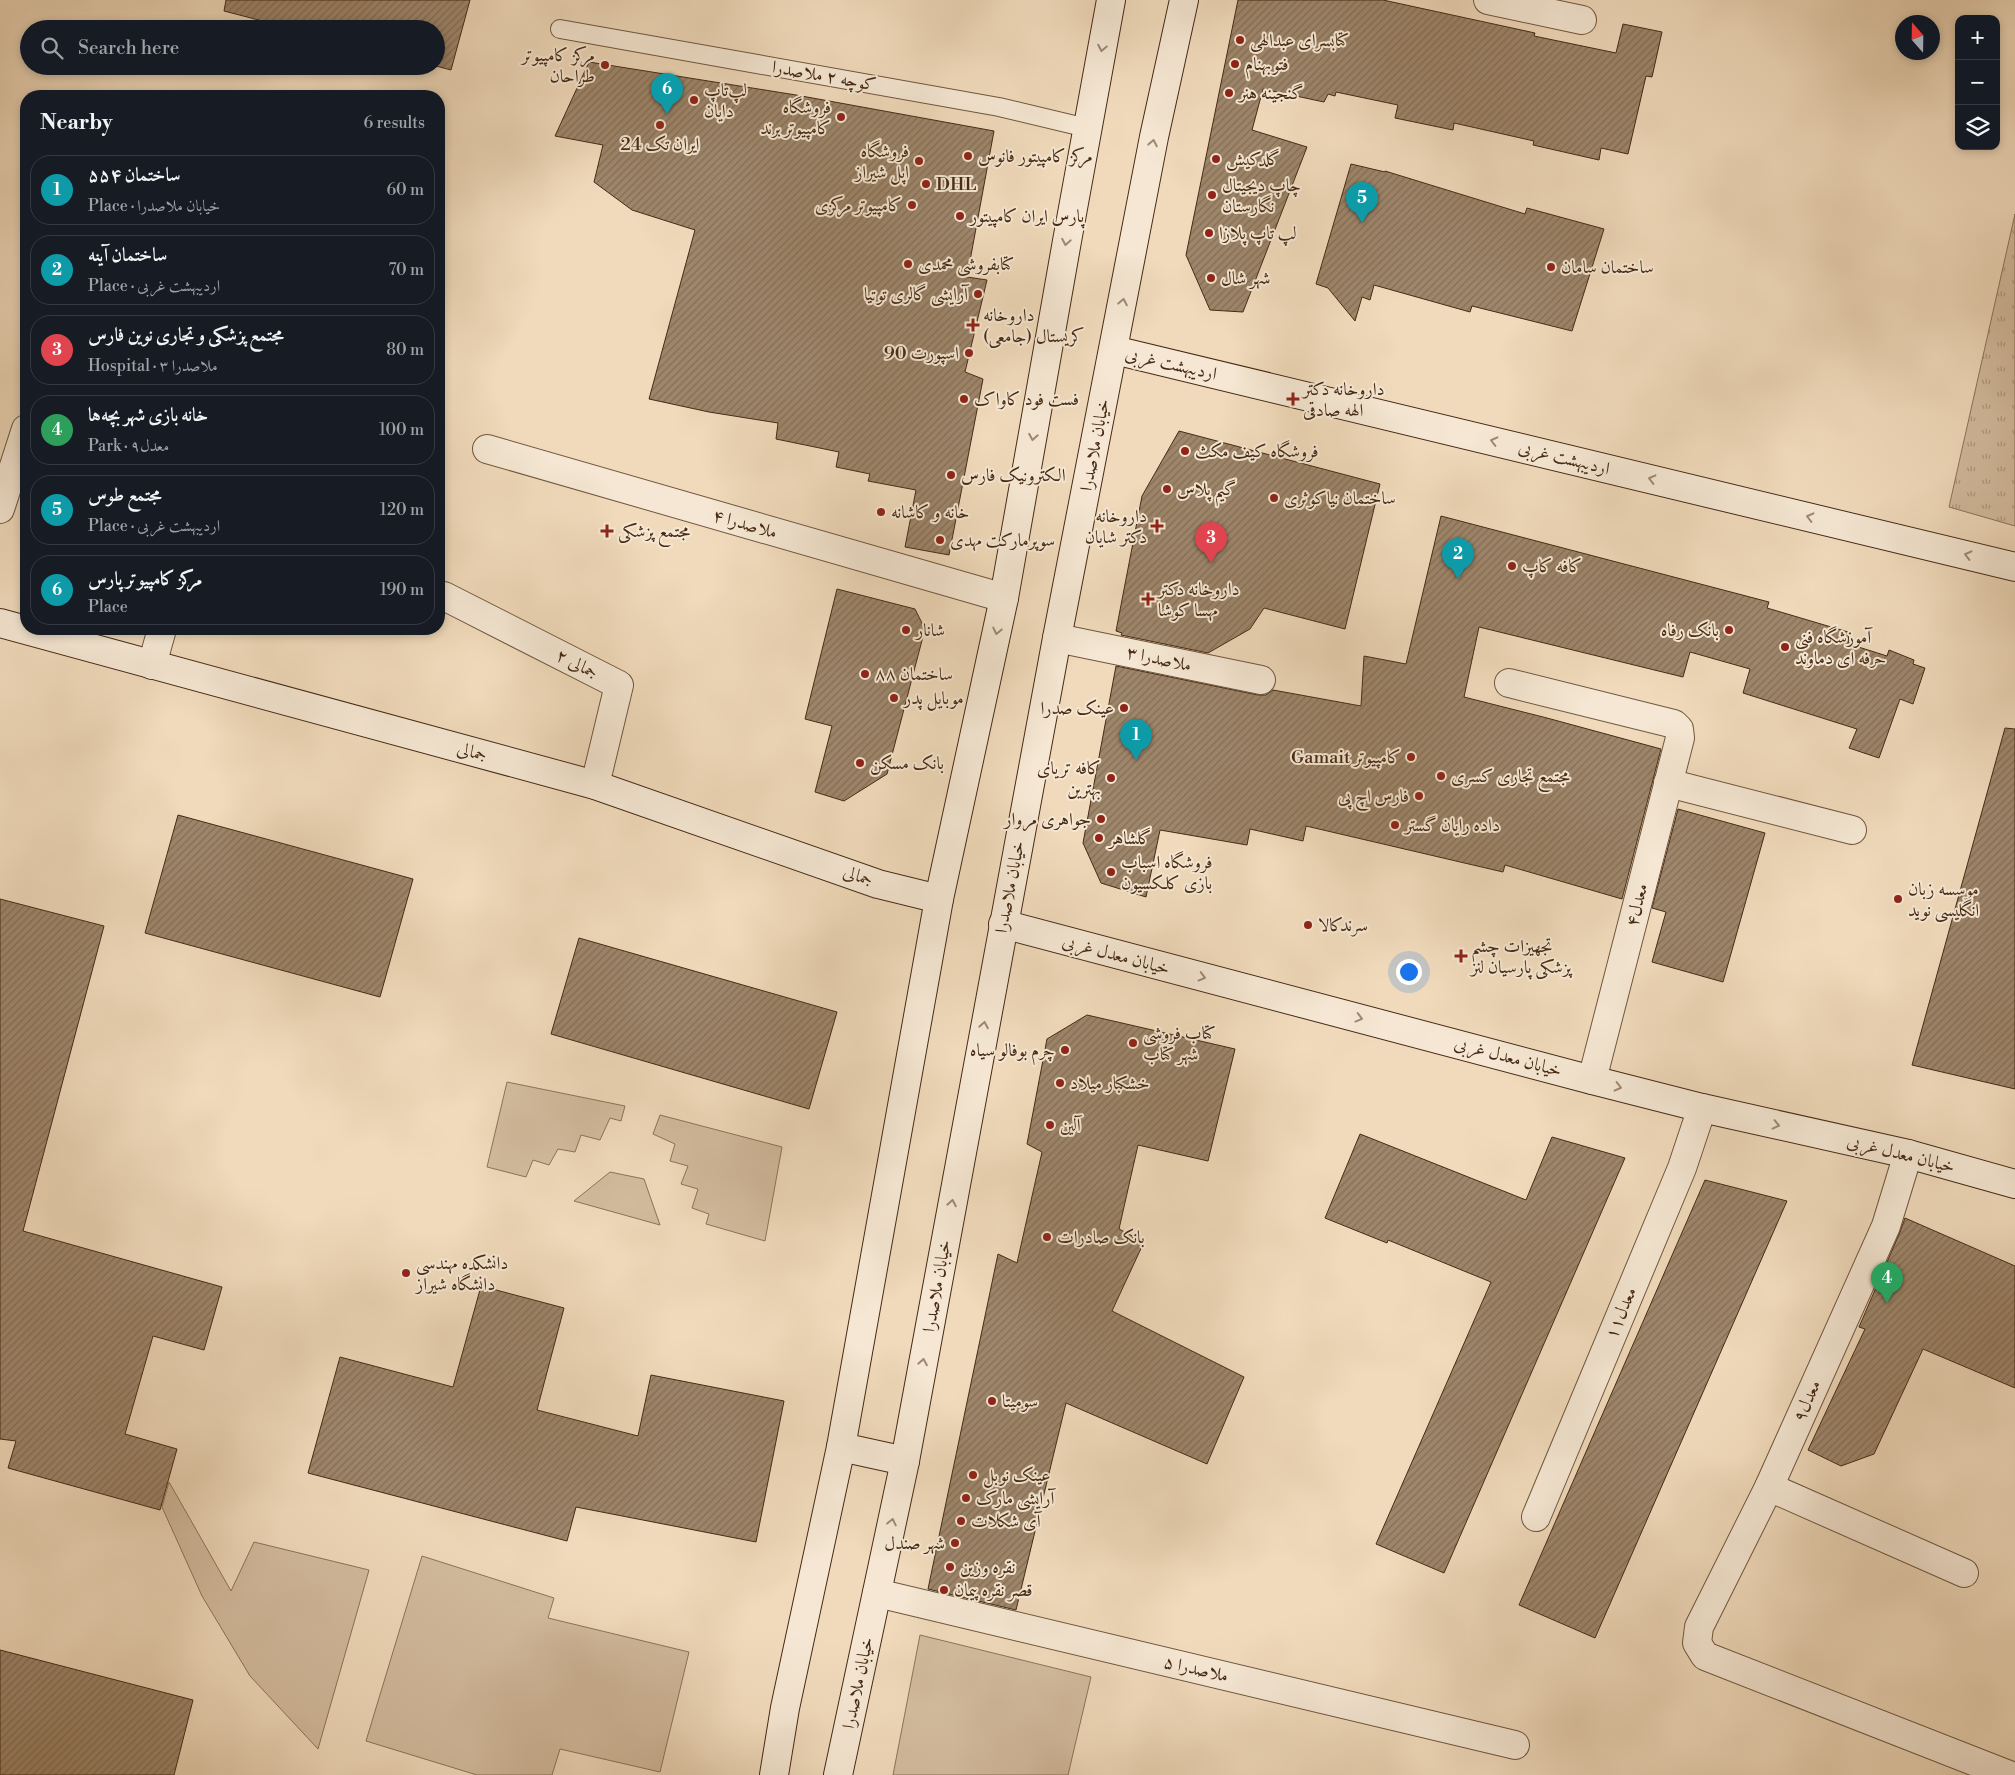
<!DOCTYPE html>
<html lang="en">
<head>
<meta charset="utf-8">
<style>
	:root { --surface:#171b24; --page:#242831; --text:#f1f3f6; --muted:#9ea1a6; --line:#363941; --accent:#c59692 }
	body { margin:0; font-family:"Libre Bodoni",Amiri,serif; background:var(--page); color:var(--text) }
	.controls { position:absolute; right:15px; top:15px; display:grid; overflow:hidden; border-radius:10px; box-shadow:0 2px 8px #0003 }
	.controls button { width:45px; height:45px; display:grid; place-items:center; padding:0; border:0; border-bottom:1px solid var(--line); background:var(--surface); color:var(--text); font:25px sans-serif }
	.compass { position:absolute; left:1895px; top:15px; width:45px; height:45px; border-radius:50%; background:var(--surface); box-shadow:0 2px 8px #0003; rotate:340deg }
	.you { position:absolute; left:1408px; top:971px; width:18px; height:18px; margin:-12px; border:4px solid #fff; border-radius:50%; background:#1a73e8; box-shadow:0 0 0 8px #1a73e833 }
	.badge { display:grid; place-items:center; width:32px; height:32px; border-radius:50%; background:var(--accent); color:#fff; font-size:16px; font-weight:700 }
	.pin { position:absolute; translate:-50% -41px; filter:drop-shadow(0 1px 2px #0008) }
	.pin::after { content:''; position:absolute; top:26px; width:18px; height:15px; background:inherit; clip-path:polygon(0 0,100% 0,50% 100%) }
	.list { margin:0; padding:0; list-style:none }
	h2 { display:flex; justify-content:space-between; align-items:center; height:65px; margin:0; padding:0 20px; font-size:21px }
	h2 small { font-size:16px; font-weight:400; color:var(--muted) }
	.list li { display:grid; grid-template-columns:32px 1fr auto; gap:15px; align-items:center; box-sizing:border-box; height:70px; margin:0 10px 10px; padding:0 10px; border:1px solid var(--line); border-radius:20px }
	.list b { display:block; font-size:19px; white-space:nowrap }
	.list p { margin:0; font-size:16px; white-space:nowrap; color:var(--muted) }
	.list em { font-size:16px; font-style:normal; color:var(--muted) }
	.icon { flex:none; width:28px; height:28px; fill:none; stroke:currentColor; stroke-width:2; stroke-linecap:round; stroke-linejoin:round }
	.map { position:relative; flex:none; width:2015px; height:1775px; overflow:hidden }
	.search { position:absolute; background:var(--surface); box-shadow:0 2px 8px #0003; left:20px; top:20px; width:425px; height:55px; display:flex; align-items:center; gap:12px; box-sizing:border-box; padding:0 18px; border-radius:28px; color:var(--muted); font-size:19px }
	.panel { position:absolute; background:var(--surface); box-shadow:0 2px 8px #0003; left:20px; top:90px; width:425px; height:545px; border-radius:20px }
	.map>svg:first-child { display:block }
	.grass { fill:#d3bc9f; stroke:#8c735a }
	.park { fill:url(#park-tufts); stroke:#8c735a }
	.building { fill:url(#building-hatch); stroke:#462a15 }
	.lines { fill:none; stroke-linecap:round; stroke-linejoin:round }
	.lane-casing { stroke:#70563e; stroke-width:20 }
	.street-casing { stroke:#70563e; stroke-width:30 }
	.secondary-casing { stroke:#462a15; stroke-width:30 }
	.lane { stroke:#f5e7d3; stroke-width:18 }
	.street { stroke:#f5e7d3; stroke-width:28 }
	.secondary { stroke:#f5e7d3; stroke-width:28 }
	.oneway { stroke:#9e8874 }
	.poi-dot { fill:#8f2418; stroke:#f5e7d3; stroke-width:2 }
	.labels { text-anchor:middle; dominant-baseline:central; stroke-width:4; stroke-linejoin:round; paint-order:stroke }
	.poi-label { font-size:18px; fill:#462a15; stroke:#f5e7d3; text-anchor:start }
	.street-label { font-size:18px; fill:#462a15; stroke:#f5e7d3 }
</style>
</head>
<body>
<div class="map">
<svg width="2015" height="1775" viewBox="0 0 2015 1775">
	<defs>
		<pattern id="park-tufts" width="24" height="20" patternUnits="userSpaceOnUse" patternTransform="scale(1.25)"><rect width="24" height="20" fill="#d3bc9f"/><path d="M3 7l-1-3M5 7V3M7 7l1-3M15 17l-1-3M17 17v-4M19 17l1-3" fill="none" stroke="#ad9980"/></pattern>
		<pattern id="building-hatch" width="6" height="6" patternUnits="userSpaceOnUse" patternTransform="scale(1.25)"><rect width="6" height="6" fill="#9e866b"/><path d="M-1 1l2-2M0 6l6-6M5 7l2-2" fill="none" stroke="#836e57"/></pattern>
	</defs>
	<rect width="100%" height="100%" fill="#f0dabb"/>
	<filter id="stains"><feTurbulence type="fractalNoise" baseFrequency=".004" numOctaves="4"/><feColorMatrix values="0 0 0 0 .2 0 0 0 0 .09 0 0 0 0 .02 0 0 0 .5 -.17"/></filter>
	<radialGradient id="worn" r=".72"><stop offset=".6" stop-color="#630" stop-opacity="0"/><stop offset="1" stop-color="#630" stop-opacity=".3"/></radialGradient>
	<!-- grass -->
	<g class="grass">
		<path d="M507,1082l118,24 -4,15 -11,-3 -10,22 -19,-5 -6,17 -17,-3 -9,16 -16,-5 -7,17 -39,-10z"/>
		<path d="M660,1115l122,32 -17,94 -59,-17 3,-10 -17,-6 6,-19 -17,-5 7,-18 -18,-5 5,-17 -22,-10z"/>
		<path d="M610,1172l34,7 16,46 -86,-24z"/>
		<path d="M169,1482l62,109 23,-49 115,28 -51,179 -68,-73 -48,-80 -40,-89z"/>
		<path d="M422,1556l132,42 -6,20 141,34 -29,120 -100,-23 -8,26h-75l-111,-34z"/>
		<path d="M920,1635l171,42 -23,98h-175z"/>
	</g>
	<!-- park -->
	<path class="park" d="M2015,214v312l-66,-19z"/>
	<!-- building -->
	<g class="building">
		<path d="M226,0h244l-19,70 -15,-4v-37h-143l-69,-18z"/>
		<path d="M1238,0h145l152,33 -1,3 82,17 7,-29 39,8 -10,45 -6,-1 -18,78 -27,-6 -2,12 -66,-15 1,-4 -80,-18 -1,7 -58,-12 3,-13 -62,-13 -1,4 -7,-2 -4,8 -61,-13 -11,41 55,17 -64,165 -33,-2 -24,-55z"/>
		<path d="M589,62l207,33 198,36 -27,146 20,3 -22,92 18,7 -34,176 -44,-8 11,-57 -48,-9 2,-7 -34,-7 3,-15 -63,-13 2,-16 -69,-11 -60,-13 46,-169 -63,-20 -38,-28 9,-37 -48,-9z"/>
		<path d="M1351,164l34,8v-1l140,43 2,-6 77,21 -32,102 -100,-25 -2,6 -96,-27 -4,15 -8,-3 -7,24 -27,-33 -12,-4z"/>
		<path d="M1179,431l201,53 -35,145 -81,-21 -14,21 -42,24 -87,-18 1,-2 -6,-2 26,-135z"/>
		<path d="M1441,516l328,86 -2,6 81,24 1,12 38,12 2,-6 25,10 -1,4 12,4 -12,36 -13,-5 -21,59 -30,-10 8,-19 -114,-36 7,-24 -60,-17 -7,25 -204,-50 -15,70 83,21 114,31 -39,150 -117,-34 -2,7 -197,-46 -3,15 -53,-12 -3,16 -87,-15 -14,67 -45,-14 -18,-40 33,-177 142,29h8l7,-5 88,16 3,-50 42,8z"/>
		<path d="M837,589l78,20 10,20 -38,145 -43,27 -29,-9 17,-66 -27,-7z"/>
		<path d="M2005,728l10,1v360l-103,-24z"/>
		<path d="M1678,809l87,24 -42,149 -71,-20 14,-50 -14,-4z"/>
		<path d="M178,815l235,64 -33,118 -235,-64z"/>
		<path d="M0,899l104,27 -81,305 199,56 -18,63 -51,-14 -28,98 52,15 -17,61 -152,-42 8,-27 -16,-2z"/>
		<path d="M579,938l258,74 -28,97 -258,-75z"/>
		<path d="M1087,1015l148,34 -27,112 -70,-16 -19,84 25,13 -32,69 132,66 -37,87 -141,-61 -50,207 -88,-21 70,-335 19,9 25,-111 -15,-8 20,-105z"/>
		<path d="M1360,1134l166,66 26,-63 73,21 -181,415 -68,-29 115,-262 -103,-42 -1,3 -62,-25z"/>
		<path d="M1705,1180l82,21 -192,437 -76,-33z"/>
		<path d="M1905,1218l110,48v122l-92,-39 -49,105 -33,12 -33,-16 57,-121 -6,-2 41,-95z"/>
		<path d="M481,1286l83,22 -27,102 101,26 13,-61 133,26 -28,141 -180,-35 -9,34 -259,-68 32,-116 113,30z"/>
		<path d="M0,1650l193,50 -19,75h-174z"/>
	</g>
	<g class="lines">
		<!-- lane casing -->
		<g class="lane-casing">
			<path id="lane" d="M560,29l439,78 88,21"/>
		</g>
		<!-- street casing -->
		<g class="street-casing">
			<g id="street">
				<path d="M1488,0l94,20"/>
				<path d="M487,449l517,149"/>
				<path d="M0,509l26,-80"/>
				<path d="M444,596l175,89 -24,100"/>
				<path d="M1057,638l204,42"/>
				<path d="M152,665l10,-36"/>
				<path d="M1509,683l165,41 5,5 1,9 -88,342"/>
				<path d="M1668,783l184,47"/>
				<path d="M1908,1154l-22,72 -117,261 -70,140 -2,16 8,13 304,119"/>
				<path d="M1769,1487l195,86"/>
				<path d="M1536,1517l146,-349 20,-60"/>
				<path d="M877,1593l638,152"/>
			</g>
		</g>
		<!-- secondary casing -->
		<g class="secondary-casing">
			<g id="secondary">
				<path d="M1114,350l901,217"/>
				<path d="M0,623l595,162 283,99 61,15"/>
				<path d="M1003,924l589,156 110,28 206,46 107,30"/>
				<path d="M841,1447l64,14"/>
				<path d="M774,1775l11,-67 56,-261 98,-548 65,-301 63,-357 44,-241"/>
				<path d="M838,1775l67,-314 152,-823 97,-501 30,-137"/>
			</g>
		</g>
		<!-- lane -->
		<use href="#lane" class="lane"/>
		<!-- street -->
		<use href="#street" class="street"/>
		<!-- secondary -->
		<use href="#secondary" class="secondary"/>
	</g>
	<!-- one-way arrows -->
	<defs><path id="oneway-chevron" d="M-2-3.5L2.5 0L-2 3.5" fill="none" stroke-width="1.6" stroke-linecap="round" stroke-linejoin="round" transform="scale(1.25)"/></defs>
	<g class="oneway">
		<use href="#oneway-chevron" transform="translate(1102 48) rotate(101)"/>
		<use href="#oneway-chevron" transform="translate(1153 143) rotate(-79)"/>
		<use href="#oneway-chevron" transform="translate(1066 242) rotate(100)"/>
		<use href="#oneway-chevron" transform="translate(1123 302) rotate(-79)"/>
		<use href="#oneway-chevron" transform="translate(1033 437) rotate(100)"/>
		<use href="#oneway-chevron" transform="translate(1494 441) rotate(-166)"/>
		<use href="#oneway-chevron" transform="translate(1652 479) rotate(-166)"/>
		<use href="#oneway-chevron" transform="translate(1810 517) rotate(-166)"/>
		<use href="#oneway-chevron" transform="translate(1968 555) rotate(-166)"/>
		<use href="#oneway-chevron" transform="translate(997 631) rotate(102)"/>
		<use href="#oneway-chevron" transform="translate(1202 977) rotate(15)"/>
		<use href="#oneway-chevron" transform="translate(1359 1018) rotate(15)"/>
		<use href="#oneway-chevron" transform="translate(984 1025) rotate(-80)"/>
		<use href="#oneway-chevron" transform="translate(1618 1087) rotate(14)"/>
		<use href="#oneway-chevron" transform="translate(1776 1125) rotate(13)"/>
		<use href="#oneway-chevron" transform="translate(952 1203) rotate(-80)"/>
		<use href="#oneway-chevron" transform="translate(923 1362) rotate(-80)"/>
		<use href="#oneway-chevron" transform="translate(892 1522) rotate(-78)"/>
	</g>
	<!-- markers -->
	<g class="poi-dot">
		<circle cx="1240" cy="40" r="5"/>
		<circle cx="1235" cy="64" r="5"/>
		<circle cx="605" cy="65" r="5"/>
		<circle cx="1229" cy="93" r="5"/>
		<circle cx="694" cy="100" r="5"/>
		<circle cx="841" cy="117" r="5"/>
		<circle cx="660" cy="125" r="5"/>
		<circle cx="968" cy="156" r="5"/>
		<circle cx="1216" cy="159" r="5"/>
		<circle cx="919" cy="161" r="5"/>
		<circle cx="926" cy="184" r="5"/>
		<circle cx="1212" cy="195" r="5"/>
		<circle cx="912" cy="205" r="5"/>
		<circle cx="960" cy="216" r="5"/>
		<circle cx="1209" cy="233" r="5"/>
		<circle cx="908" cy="264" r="5"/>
		<circle cx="1551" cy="267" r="5"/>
		<circle cx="1211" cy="278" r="5"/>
		<circle cx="978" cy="294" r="5"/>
		<path d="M970.5 317.5h5v5h5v5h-5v5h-5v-5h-5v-5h5z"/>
		<circle cx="969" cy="353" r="5"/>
		<circle cx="964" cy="399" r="5"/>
		<path d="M1290.5 391.5h5v5h5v5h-5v5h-5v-5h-5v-5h5z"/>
		<circle cx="1185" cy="451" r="5"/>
		<circle cx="951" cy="475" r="5"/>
		<circle cx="1167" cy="489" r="5"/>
		<circle cx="1274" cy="498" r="5"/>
		<circle cx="881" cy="512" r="5"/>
		<path d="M1154.5 518.5h5v5h5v5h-5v5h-5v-5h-5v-5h5z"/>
		<path d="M604.5 523.5h5v5h5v5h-5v5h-5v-5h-5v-5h5z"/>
		<circle cx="940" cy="540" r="5"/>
		<circle cx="1512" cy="566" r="5"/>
		<path d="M1145.5 591.5h5v5h5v5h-5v5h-5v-5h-5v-5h5z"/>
		<circle cx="906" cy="630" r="5"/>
		<circle cx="1729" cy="630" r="5"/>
		<circle cx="1785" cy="647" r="5"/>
		<circle cx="865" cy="674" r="5"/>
		<circle cx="894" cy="698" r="5"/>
		<circle cx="1124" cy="708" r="5"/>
		<circle cx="1411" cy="757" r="5"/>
		<circle cx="860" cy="763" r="5"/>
		<circle cx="1441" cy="776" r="5"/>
		<circle cx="1111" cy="778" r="5"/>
		<circle cx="1419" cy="796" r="5"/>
		<circle cx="1101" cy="819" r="5"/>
		<circle cx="1395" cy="825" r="5"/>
		<circle cx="1099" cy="838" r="5"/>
		<circle cx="1111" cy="872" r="5"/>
		<circle cx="1898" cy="899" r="5"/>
		<circle cx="1308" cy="925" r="5"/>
		<path d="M1458.5 948.5h5v5h5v5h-5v5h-5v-5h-5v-5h5z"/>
		<circle cx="1133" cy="1043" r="5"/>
		<circle cx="1065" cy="1050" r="5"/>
		<circle cx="1060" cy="1083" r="5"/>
		<circle cx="1050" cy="1125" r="5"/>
		<circle cx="1047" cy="1237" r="5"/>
		<circle cx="406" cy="1273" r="5"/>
		<circle cx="992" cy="1401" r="5"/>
		<circle cx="973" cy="1475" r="5"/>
		<circle cx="966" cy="1498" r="5"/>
		<circle cx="961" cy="1521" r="5"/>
		<circle cx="955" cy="1543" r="5"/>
		<circle cx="950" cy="1567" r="5"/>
		<circle cx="944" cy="1590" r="5"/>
	</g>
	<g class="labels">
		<!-- poi labels -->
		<g class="poi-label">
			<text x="1250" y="40">کتابسرای عبدالهی</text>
			<text x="595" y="55" text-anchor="end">مرکز کامپیوتر<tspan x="595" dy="21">طراحان</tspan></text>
			<text x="1245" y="64">فتوبهنام</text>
			<text x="704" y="90">لپ‌تاپ<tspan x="704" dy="21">دایان</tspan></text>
			<text x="1239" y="93">گنجينه هنر</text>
			<text x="831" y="107" text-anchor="end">فروشگاه<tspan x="831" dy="21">کامپیوتر برند</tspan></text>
			<text x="660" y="144" text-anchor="middle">ایران تک 24</text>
			<text x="909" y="151" text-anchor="end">فروشگاه<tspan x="909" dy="21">اپل شیراز</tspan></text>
			<text x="978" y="156">مرکز کامپیتور فانوس</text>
			<text x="1226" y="159">گلدکیش</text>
			<text x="936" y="184">DHL</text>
			<text x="1222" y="185">چاپ دیجیتال<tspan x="1222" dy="21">نگارستان</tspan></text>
			<text x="902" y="205" text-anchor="end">کامپیوتر مرکزی</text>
			<text x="970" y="216">پارس ایران کامپیتور</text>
			<text x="1219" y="233">لپ تاپ پلازا</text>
			<text x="918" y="264">کتابفروشی محمدی</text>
			<text x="1561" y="267">ساختمان سامان</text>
			<text x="1221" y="278">شهر شال</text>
			<text x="968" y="294" text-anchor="end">آرایشی گالری توتیا</text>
			<text x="983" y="315">داروخانه<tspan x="983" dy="21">کریستال (جامعی)</tspan></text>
			<text x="959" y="353" text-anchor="end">اسپورت 90</text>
			<text x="1303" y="389">داروخانه دکتر<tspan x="1303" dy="21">الهه صادقی</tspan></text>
			<text x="974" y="399">فست فود کاواک</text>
			<text x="1195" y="451">فروشگاه کیف مکث</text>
			<text x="961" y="475">الکترونیک فارس</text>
			<text x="1177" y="489">گیم پلاس</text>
			<text x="1284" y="498">ساختمان نیاکوثری</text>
			<text x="891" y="512">خانه و کاشانه</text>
			<text x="1147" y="516" text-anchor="end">داروخانه<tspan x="1147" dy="21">دکتر شایان</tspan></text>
			<text x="618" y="531">مجتمع پزشکی</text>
			<text x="950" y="540">سوپرمارکت مهدی</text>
			<text x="1522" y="566">کافه کاپ</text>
			<text x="1158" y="589">داروخانه دکتر<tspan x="1158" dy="21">مهسا کوشا</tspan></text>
			<text x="916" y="630">شانار</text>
			<text x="1719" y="630" text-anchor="end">بانک رفاه</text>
			<text x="1795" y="637">آموزشگاه فنی<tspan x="1795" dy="21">حرفه ای دماوند</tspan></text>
			<text x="875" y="674">ساختمان ۸۸</text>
			<text x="904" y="698">موبایل پدر</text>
			<text x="1114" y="708" text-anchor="end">عینک صدرا</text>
			<text x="1401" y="757" text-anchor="end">Gamait کامپیوتر</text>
			<text x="870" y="763">بانک مسکن</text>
			<text x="1101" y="768" text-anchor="end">کافه تریای<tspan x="1101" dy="21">بهترین</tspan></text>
			<text x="1451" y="776">مجتمع تجاری کسری</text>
			<text x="1409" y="796" text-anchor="end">فارس اچ پی</text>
			<text x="1091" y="819" text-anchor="end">جواهری مروار</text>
			<text x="1405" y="825">داده رایان گستر</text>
			<text x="1109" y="838">گلشاهر</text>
			<text x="1121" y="862">فروشگاه‌ اسباب<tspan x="1121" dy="21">بازی کلکسیون</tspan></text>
			<text x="1908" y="889">موسسه زبان<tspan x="1908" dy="21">انگلیسی نوید</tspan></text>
			<text x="1318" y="925">سرندکالا</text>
			<text x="1471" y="946">تجهیزات چشم<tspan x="1471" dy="21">پزشکی پارسیان لنز</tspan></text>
			<text x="1143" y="1033">کتاب فروشی<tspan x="1143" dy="21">شهر کتاب</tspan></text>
			<text x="1055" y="1050" text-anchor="end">چرم بوفالو سیاه</text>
			<text x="1070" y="1083">خشکبار میلاد</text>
			<text x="1060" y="1125">آلین</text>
			<text x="1057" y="1237">بانک صادرات</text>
			<text x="416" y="1263">دانشکده مهندسی<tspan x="416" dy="21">دانشگاه شیراز</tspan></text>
			<text x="1002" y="1401">سومیتا</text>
			<text x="983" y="1475">عینک نوبل</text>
			<text x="976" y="1498">آرایشی مارک</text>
			<text x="971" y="1521">آی شکلات</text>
			<text x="945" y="1543" text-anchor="end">شهر صندل</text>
			<text x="960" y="1567">نقره وزین</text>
			<text x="954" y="1590">قصر نقره پیمان</text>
		</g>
		<!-- street labels -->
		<g class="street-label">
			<text transform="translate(824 76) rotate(10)">کوچه ۲ ملاصدرا</text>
			<text transform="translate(1171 364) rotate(13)">اردیبهشت غربی</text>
			<text transform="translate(1095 445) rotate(-79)">خیابان ملاصدرا</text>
			<text transform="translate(1564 458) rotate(14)">اردیبهشت غربی</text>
			<text transform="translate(745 524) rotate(16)">۴ ملاصدرا</text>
			<text transform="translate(1159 659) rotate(12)">۳ ملاصدرا</text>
			<text transform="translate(577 664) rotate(27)">۲ جمالی</text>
			<text transform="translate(472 752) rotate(15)">جمالی</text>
			<text transform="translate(858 876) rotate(19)">جمالی</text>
			<text transform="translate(1010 887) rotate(-79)">خیابان ملاصدرا</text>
			<text transform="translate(1637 905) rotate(-76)">معدل۴</text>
			<text transform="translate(1116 955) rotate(15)">خیابان معدل غربی</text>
			<text transform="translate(1508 1057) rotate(15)">خیابان معدل غربی</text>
			<text transform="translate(1901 1154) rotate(14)">خیابان معدل غربی</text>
			<text transform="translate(937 1286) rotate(-80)">خیابان ملاصدرا</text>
			<text transform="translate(1621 1313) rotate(-67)">معدل۱۱</text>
			<text transform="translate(1807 1401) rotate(-66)">معدل۹</text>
			<text transform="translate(1196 1669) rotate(13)">۵ ملاصدرا</text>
			<text transform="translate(858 1683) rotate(-78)">خیابان ملاصدرا</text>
		</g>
	</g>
	<rect width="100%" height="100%" filter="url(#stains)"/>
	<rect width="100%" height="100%" fill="url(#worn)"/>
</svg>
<div class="controls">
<button>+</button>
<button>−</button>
<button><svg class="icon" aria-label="layers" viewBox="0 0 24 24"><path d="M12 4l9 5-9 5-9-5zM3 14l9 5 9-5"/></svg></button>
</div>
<svg class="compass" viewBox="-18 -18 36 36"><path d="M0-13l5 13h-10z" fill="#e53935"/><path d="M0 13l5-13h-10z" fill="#9ea1a6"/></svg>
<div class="you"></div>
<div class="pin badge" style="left:1136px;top:760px;background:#0f9aa8">1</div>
<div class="pin badge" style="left:1458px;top:579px;background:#0f9aa8">2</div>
<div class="pin badge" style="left:1211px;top:563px;background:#e0444e">3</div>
<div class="pin badge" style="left:1887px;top:1303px;background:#2e9e5b">4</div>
<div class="pin badge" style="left:1362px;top:223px;background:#0f9aa8">5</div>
<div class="pin badge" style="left:667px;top:114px;background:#0f9aa8">6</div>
<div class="search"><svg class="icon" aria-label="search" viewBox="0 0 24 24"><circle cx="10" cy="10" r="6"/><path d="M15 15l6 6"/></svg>Search here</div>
<section class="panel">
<h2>Nearby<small>6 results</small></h2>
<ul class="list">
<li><span class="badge" style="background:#0f9aa8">1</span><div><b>ساختمان ۵۵۴</b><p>Place · خیابان ملاصدرا</p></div><em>60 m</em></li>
<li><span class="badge" style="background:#0f9aa8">2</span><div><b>ساختمان آینه</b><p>Place · اردیبهشت غربی</p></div><em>70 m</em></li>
<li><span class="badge" style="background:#e0444e">3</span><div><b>مجتمع پزشکی و تجاری نوین فارس</b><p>Hospital · ۳ ملاصدرا</p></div><em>80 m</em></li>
<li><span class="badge" style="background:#2e9e5b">4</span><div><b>خانه بازی شهر بچه‌ها</b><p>Park · معدل۹</p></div><em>100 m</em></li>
<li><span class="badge" style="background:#0f9aa8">5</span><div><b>مجتمع طوس</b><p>Place · اردیبهشت غربی</p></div><em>120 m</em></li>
<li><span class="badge" style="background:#0f9aa8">6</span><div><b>مرکز کامپیوتر پارس</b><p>Place</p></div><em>190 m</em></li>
</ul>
</section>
</div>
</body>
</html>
